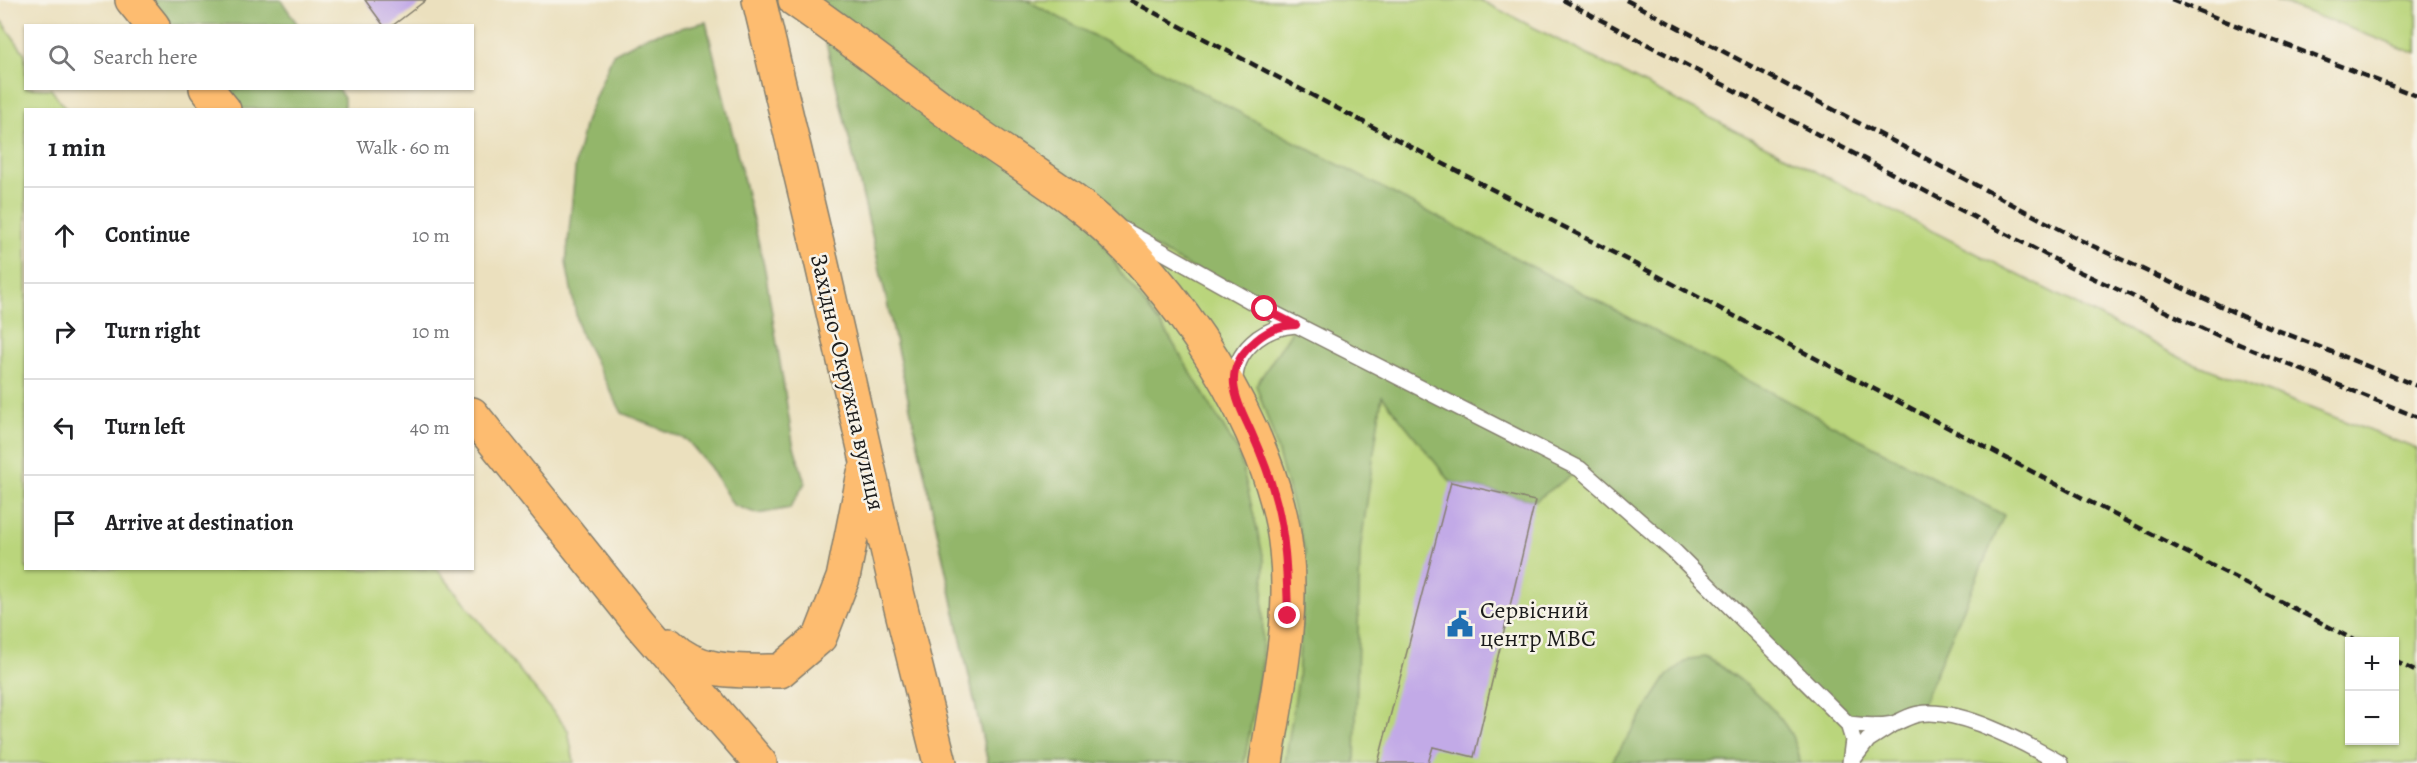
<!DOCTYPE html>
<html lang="en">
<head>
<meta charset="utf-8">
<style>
	:root { --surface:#fff; --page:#f6f6f6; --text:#202124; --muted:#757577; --line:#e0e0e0 }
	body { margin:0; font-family:Alegreya,serif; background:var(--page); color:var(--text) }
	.controls { position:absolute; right:18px; bottom:18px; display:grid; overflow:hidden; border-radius:0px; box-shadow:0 2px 4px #0004 }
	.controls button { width:54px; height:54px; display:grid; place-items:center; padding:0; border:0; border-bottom:2px solid var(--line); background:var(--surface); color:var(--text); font:30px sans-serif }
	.stop { position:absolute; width:18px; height:18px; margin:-14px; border:4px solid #e11d48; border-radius:50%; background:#fff }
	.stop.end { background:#e11d48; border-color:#fff; box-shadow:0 2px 6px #0008 }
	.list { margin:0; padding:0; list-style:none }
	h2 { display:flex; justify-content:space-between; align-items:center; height:78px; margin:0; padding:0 24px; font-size:26px }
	h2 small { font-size:20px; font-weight:400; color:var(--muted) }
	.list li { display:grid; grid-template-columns:39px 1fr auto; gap:18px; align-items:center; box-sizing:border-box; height:96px; padding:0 24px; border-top:2px solid var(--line) }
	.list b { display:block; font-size:22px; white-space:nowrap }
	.list em { font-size:20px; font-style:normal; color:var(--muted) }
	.icon { flex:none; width:33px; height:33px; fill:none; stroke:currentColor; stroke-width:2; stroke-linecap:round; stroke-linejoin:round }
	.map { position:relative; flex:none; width:2417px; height:763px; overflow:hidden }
	.search { position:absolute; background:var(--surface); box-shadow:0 2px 4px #0004; left:24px; top:24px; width:450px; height:66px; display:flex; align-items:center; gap:15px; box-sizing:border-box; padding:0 21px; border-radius:0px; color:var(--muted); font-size:22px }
	.panel { position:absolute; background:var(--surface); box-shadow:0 2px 4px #0004; left:24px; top:108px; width:450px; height:462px; border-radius:0px }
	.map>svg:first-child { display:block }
	.green { fill:#bad57b; stroke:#6b784c; stroke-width:1.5; fill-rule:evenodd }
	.forest { fill:#93b66b; stroke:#586944; stroke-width:1.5 }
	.building { fill:#c2aae7 }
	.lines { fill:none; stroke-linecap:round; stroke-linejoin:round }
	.service-casing { stroke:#847e6d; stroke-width:18 }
	.primary-casing { stroke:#847e6d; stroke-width:36 }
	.service { stroke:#fff; stroke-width:15 }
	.primary { stroke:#fdbc70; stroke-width:33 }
	.rail { stroke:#1c1c1c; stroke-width:4.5; stroke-dasharray:9 4.5; stroke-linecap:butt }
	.route { stroke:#e11d48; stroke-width:8 }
	.labels { text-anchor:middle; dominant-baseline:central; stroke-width:5; stroke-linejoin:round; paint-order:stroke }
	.street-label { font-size:24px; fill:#1c1c1c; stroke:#f7f3e8 }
	.poi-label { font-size:24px; fill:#1c1c1c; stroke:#f7f3e8; text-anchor:start }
</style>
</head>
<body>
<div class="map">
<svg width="2417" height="763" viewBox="0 0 2417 763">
	<rect width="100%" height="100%" fill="#f7f3e8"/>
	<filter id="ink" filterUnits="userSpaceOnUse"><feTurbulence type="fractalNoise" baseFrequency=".0167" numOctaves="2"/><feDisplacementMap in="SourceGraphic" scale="12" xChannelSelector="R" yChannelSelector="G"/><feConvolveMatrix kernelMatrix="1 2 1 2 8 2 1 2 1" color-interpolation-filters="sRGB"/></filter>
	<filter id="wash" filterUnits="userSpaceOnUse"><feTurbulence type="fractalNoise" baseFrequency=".008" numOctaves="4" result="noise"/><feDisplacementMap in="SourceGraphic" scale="24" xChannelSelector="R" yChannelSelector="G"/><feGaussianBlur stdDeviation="1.35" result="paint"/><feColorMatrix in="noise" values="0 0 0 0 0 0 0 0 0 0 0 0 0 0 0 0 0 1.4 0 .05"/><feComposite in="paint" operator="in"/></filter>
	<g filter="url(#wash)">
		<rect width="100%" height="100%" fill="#ebe0be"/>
		<!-- green -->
		<g class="green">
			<path d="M816,0h664l703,359 234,90v314h-1429l-114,-520zM2350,642h44v98h-44z"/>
			<path d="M2275,0h142v54z"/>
			<path d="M0,19l25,35 1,34 25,1 15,20 -40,1v458l411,1 131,161 6,33h-574z"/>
		</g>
		<!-- forest -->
		<g class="forest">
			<path d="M152,0h129l17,25h-126z"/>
			<path d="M795,0h231l978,515 -86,199 -70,10 -269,-254 -44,31 -84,-19 -69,-86 -22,155 -5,212h-70l13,-83 7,-129 -33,-120 -16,-46 40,-60 -213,-117 38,65 46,60 72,120 25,106 -2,105 -18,99h-256l-114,-520 -54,-226z"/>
			<path d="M706,22l59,248 28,173 12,40 -15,25 -32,6 -25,-9 -23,-38 -23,-27 -65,-27 -43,-83 -13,-67 10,-103 9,-38 28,-68 34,-18z"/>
			<path d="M224,89h114l6,9v11h-103z"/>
			<path d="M1706,657c34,20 92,64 94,106h-189l56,-87 22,-17z"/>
		</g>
		<g id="blocks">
			<!-- building -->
			<g class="building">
				<path d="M365,0h61l-34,26h-8z"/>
				<path d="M1451,482l84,19 -61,256 -41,-10 -5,16h-50z"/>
			</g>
		</g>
	</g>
	<g filter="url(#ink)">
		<use href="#blocks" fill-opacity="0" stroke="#847e6d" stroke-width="1.5"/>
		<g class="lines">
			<!-- service casing -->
			<g class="service-casing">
				<g id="service">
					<path d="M1124,230l141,79 315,160 96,84 172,171 5,16 -3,23"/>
					<path d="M1235,387c-3,-36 28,-60 61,-62"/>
					<path d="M1848,724c15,2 30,3 45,0 9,-3 17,-9 26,-10 40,-7 106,29 141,49"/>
					<path d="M1851,762l17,-22 22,-14"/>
				</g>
			</g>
			<!-- primary casing -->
			<g class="primary-casing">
				<g id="primary">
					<path d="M132,0l21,26"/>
					<path d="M759,0l61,256 77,336 43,171"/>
					<path d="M795,0c58,40 113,84 170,125 38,28 79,52 117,82 92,72 192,224 204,342 8,72 -9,143 -20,214"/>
					<path d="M206,88l18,22"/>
					<path d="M472,414l168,210 120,139"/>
					<path d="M669,645c29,30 73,26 111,26l40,-34 23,-59 21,-105"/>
				</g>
			</g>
			<!-- service -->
			<use href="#service" class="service"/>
			<!-- primary -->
			<use href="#primary" class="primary"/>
			<!-- rail -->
			<g class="rail">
				<path d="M1130,0l1228,642"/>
				<path d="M1563,0l506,267 150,69 198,81"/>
				<path d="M1626,0l452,239 164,77 175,70"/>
				<path d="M2171,0l246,96"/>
				<path d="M2394,661l23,11"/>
			</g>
		</g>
	</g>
	<g class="lines" filter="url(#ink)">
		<!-- route -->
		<path class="route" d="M1265,309l31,16c-19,1 -31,6 -45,20 -32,30 -12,59 2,91 8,18 16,38 21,57 12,40 13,81 14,123"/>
	</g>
	<!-- icons -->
	<defs>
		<g id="civic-bare" transform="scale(2.07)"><path d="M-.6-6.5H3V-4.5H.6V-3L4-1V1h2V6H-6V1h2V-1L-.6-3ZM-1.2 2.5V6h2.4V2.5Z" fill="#1f6fb2" stroke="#f7f3e8" stroke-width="2.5" paint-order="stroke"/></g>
	</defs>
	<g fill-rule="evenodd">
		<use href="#civic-bare" x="1460" y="624"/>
	</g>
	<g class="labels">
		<!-- street labels -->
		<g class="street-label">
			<text transform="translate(848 382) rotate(77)">Західно-Окружна вулиця</text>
		</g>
		<!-- poi labels -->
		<g class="poi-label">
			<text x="1480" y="610">Сервісний<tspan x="1480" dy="28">центр МВС</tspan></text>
		</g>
	</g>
</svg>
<div class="controls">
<button>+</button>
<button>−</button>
</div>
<div class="stop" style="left:1265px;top:309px"></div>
<div class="stop end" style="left:1288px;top:616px"></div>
<div class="search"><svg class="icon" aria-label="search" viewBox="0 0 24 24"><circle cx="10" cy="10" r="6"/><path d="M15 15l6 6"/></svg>Search here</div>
<section class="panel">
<h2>1 min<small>Walk · 60 m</small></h2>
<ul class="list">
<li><svg class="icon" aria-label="ahead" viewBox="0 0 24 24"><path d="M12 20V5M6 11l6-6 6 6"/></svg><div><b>Continue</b></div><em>10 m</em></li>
<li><svg class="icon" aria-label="right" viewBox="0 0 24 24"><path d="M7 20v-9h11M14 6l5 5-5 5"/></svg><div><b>Turn right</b></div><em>10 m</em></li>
<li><svg class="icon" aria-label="left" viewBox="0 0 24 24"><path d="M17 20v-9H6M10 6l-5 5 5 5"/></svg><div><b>Turn left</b></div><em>40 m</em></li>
<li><svg class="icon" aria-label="arrive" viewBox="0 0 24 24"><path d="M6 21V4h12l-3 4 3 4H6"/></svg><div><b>Arrive at destination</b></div></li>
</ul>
</section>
</div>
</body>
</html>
